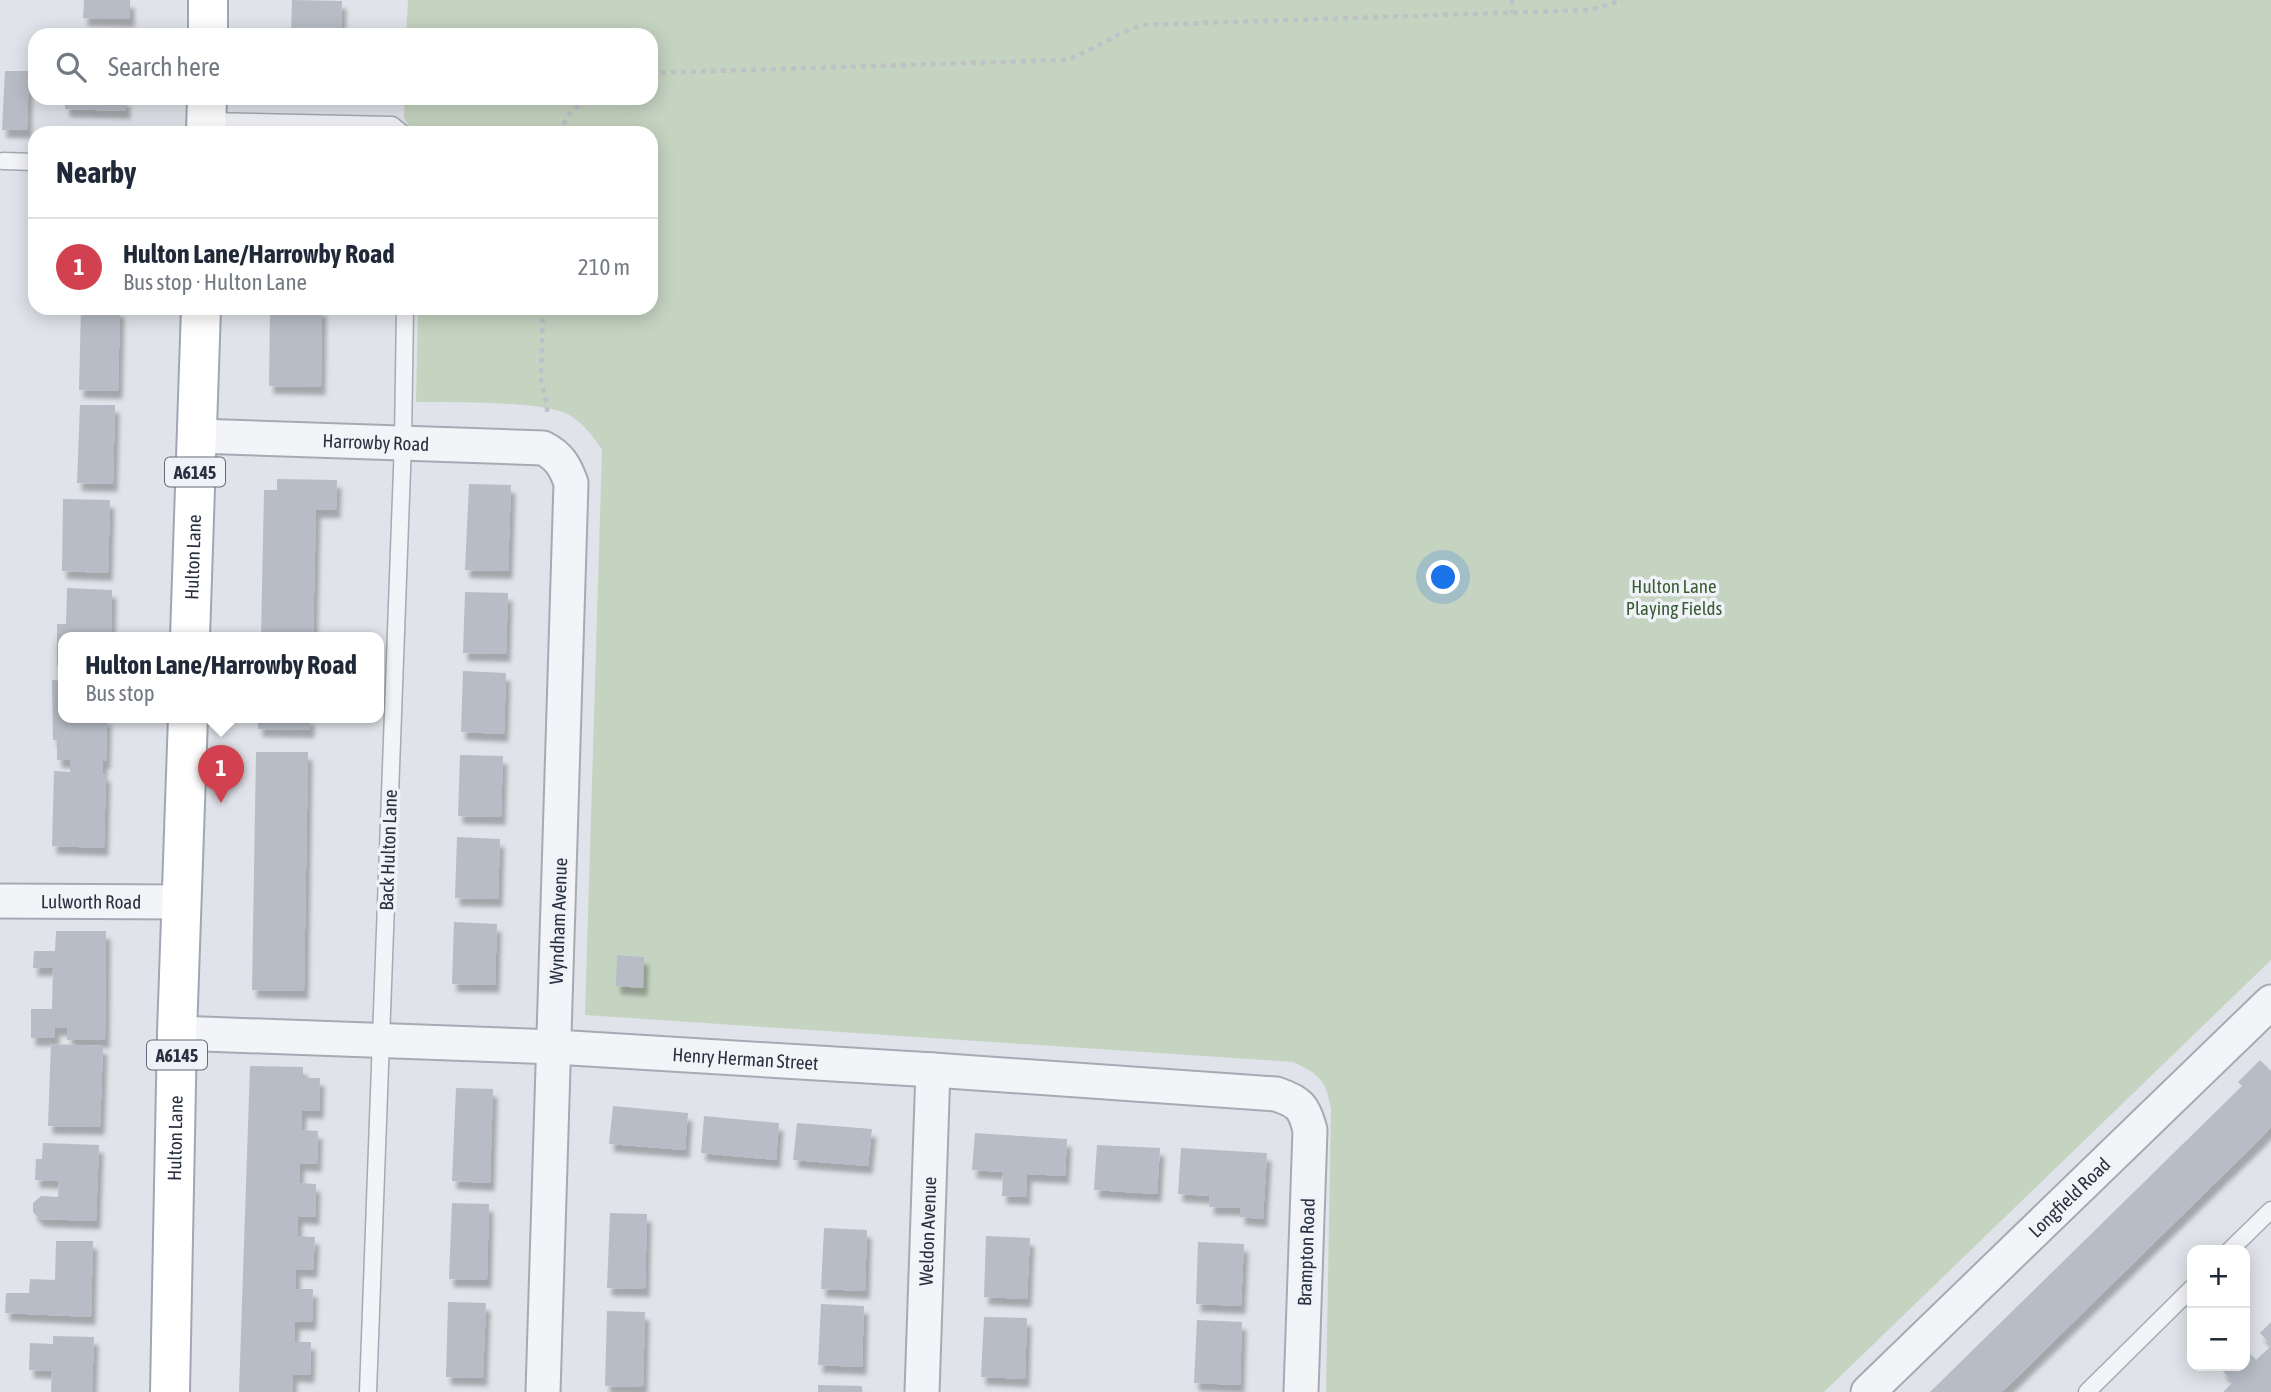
<!DOCTYPE html>
<html lang="en">
<head>
<meta charset="utf-8">
<style>
	:root { --surface:#fff; --page:#f2f2f3; --text:#1f2937; --muted:#747a83; --line:#e0e1e3; --accent:#d24150 }
	body { margin:0; font-family:"Asap Condensed",sans-serif; background:var(--page); color:var(--text) }
	.controls { position:absolute; right:21px; bottom:21px; display:grid; overflow:hidden; border-radius:14px; box-shadow:0 4px 18px #0003 }
	.controls button { width:63px; height:63px; display:grid; place-items:center; padding:0; border:0; border-bottom:2px solid var(--line); background:var(--surface); color:var(--text); font:35px sans-serif }
	.you { position:absolute; left:1444px; top:578px; width:24px; height:24px; margin:-18px; border:5px solid #fff; border-radius:50%; background:#1a73e8; box-shadow:0 0 0 10px #1a73e833 }
	.badge { display:grid; place-items:center; width:46px; height:46px; border-radius:50%; background:var(--accent); color:#fff; font-size:23px; font-weight:700 }
	.pin { position:absolute; translate:-50% -58px; filter:drop-shadow(0 2px 4px #0008) }
	.pin::after { content:''; position:absolute; top:37px; width:24px; height:21px; background:inherit; clip-path:polygon(0 0,100% 0,50% 100%) }
	.popup { position:absolute; left:58px; top:632px; width:326px; height:91px; box-sizing:border-box; display:grid; place-content:center; border-radius:14px; background:var(--surface); filter:drop-shadow(0 2px 5px #0005); font-size:23px; white-space:nowrap; color:var(--muted) }
	.popup b { font-size:26px; color:var(--text) }
	.popup::after { content:''; position:absolute; left:50%; top:100%; margin-left:-14px; border:14px solid transparent; border-top-color:var(--surface) }
	.list { margin:0; padding:0; list-style:none }
	h2 { display:flex; justify-content:space-between; align-items:center; height:91px; margin:0; padding:0 28px; font-size:30px }
	h2 small { font-size:23px; font-weight:400; color:var(--muted) }
	.list li { display:grid; grid-template-columns:46px 1fr auto; gap:21px; align-items:center; box-sizing:border-box; height:98px; padding:0 28px; border-top:2px solid var(--line) }
	.list b { display:block; font-size:26px; white-space:nowrap }
	.list p { margin:0; font-size:23px; white-space:nowrap; color:var(--muted) }
	.list em { font-size:23px; font-style:normal; color:var(--muted) }
	.icon { flex:none; width:38px; height:38px; fill:none; stroke:currentColor; stroke-width:2; stroke-linecap:round; stroke-linejoin:round }
	.map { position:relative; flex:none; width:2271px; height:1392px; overflow:hidden }
	.search { position:absolute; background:var(--surface); box-shadow:0 4px 18px #0003; left:28px; top:28px; width:630px; height:77px; display:flex; align-items:center; gap:18px; box-sizing:border-box; padding:0 24px; border-radius:21px; color:var(--muted); font-size:26px }
	.panel { position:absolute; background:var(--surface); box-shadow:0 4px 18px #0003; left:28px; top:126px; width:630px; height:189px; border-radius:21px }
	.map>svg:first-child { display:block }
	.green { fill:#c5d3c1 }
	.building { fill:#b7bcc6; filter:url(#shadow) }
	.lines { fill:none; stroke-linecap:round; stroke-linejoin:round }
	.lane-casing { stroke:#a5aab3; stroke-width:19 }
	.street-casing { stroke:#a5aab3; stroke-width:37 }
	.primary-casing { stroke:#9fa7b5; stroke-width:42 }
	.path { stroke:#bec1c8; stroke-width:4.5; stroke-dasharray:5 5; stroke-linecap:butt }
	.lane { stroke:#f3f4f7; stroke-width:16 }
	.street { stroke:#f3f4f7; stroke-width:33 }
	.primary { stroke:#fff; stroke-width:38 }
	.labels { text-anchor:middle; dominant-baseline:central; stroke-width:7; stroke-linejoin:round; paint-order:stroke }
	.shield { fill:#eff2f7; stroke:#646a78; stroke-width:2 }
	.shield-label { font-size:18px; font-weight:bold; fill:#283041 }
	.street-label { font-size:19px; fill:#283041; stroke:#eff2f7 }
	.park-label { font-size:19px; fill:#3b5d35; stroke:#eff2f7 }
</style>
</head>
<body>
<div class="map">
<svg width="2271" height="1392" viewBox="0 0 2271 1392">
	<defs>
		<filter id="shadow"><feDropShadow dx="4.5" dy="8" stdDeviation="2" flood-color="#0004"/></filter>
	</defs>
	<rect width="100%" height="100%" fill="#e0e3e9"/>
	<!-- green -->
	<path class="green" d="M408,0h1863v960l-447,432h-498l5,-283c-5,-29 -12,-35 -38,-47l-708,-47 17,-565c-9,-14 -18,-26 -33,-35 -27,-15 -118,-12 -153,-13l2,-94h233v-175h-237l-10,-15 1,-20h246v-63h-245z"/>
	<!-- building -->
	<g class="building">
		<path d="M84,0h46v19l-47,-1z"/>
		<path d="M292,0l50,1 -1,34h-50z"/>
		<path d="M80,31l49,2v2h-49z"/>
		<path d="M5,71h24l-2,59h-25z"/>
		<path d="M65,98h61v13l-61,-2z"/>
		<path d="M81,308l39,1 -2,82 -39,-1z"/>
		<path d="M270,308h52l-1,79 -52,-1z"/>
		<path d="M80,405h35l-2,79 -36,-1z"/>
		<path d="M277,479l60,1 -1,30h-20l-3,127h-52l3,-147h13z"/>
		<path d="M469,484l42,1 -3,86 -43,-1z"/>
		<path d="M63,499l47,1 -2,73 -46,-2z"/>
		<path d="M67,588l45,2 -1,47h-47v28h-7v-41h9z"/>
		<path d="M465,592l43,1 -2,61 -43,-1z"/>
		<path d="M463,671l43,2 -2,61 -43,-2z"/>
		<path d="M52,680l12,1v36h43l-1,44h-3l-1,13h4l-2,74 -52,-2 2,-75 16,1v-12h-13v-20h-4z"/>
		<path d="M258,717h52v13l-52,-1z"/>
		<path d="M256,752h52l-4,239 -52,-1z"/>
		<path d="M460,755l43,1 -2,61 -43,-1z"/>
		<path d="M457,837l43,2 -2,60 -43,-1z"/>
		<path d="M454,922l43,2 -2,61 -43,-1z"/>
		<path d="M56,931h50l-1,109h-38v-12h-12v10h-24v-29h21l1,-41h-20l1,-17h21z"/>
		<path d="M617,955l27,2 -1,31 -27,-2z"/>
		<path d="M51,1044l52,2 -3,81 -52,-1z"/>
		<path d="M2260,1060l11,11v56l-11,12 -258,253h-72l312,-306 -4,-4z"/>
		<path d="M250,1066l53,1v11h17l-1,33 -17,-1 -1,20 17,1 -1,33 -17,-1 -1,20 17,1 -1,33 -17,-1 -1,20 18,1 -2,33 -17,-1v20h17l-1,33h-17l-1,20h17l-1,33 -17,-1 -1,18h-53z"/>
		<path d="M456,1088l37,1 -3,94 -38,-2z"/>
		<path d="M613,1106l75,7 -3,37 -76,-6z"/>
		<path d="M704,1116l75,7 -3,37 -75,-7z"/>
		<path d="M797,1123l75,6 -4,37 -75,-6z"/>
		<path d="M975,1133l92,6 -2,37 -38,-2 -1,23 -24,-1 1,-24 -31,-2z"/>
		<path d="M43,1143l56,2 -3,76 -56,-2 -7,-7v-9l8,-7 17,1 1,-16 -24,-1 1,-21h6z"/>
		<path d="M1097,1145l63,3 -3,46 -63,-4z"/>
		<path d="M1181,1148l86,5 -4,66 -23,-2 1,-9 -32,-1 1,-11 -32,-2z"/>
		<path d="M452,1203l37,1 -2,76 -38,-1z"/>
		<path d="M610,1213l37,1 -2,75 -38,-1z"/>
		<path d="M824,1228l43,2 -2,61 -44,-2z"/>
		<path d="M986,1236l44,2 -3,61 -43,-2z"/>
		<path d="M56,1241h37l-2,76 -86,-4 1,-20h23l1,-14 25,1z"/>
		<path d="M1198,1242l46,2 -3,62 -45,-2z"/>
		<path d="M448,1302l38,1 -3,75 -37,-1z"/>
		<path d="M821,1304l43,2 -2,61 -44,-2z"/>
		<path d="M607,1311l38,1 -2,75 -38,-1z"/>
		<path d="M984,1317l43,1 -2,61 -44,-2z"/>
		<path d="M1197,1320l45,2 -2,63 -46,-2z"/>
		<path d="M2271,1322v23l-11,-12z"/>
		<path d="M53,1336l41,1 -2,55h-41l1,-21 -23,-1 1,-27 23,1z"/>
		<path d="M2271,1346v46h-48l10,-10 -12,-13 3,-3h21v-18l11,12z"/>
		<path d="M818,1385l44,1v6h-44z"/>
	</g>
	<g class="lines">
		<!-- lane casing -->
		<g class="lane-casing">
			<g id="lane">
				<path d="M206,121l186,4 10,8"/>
				<path d="M3,161l32,1"/>
				<path d="M2230,1250l41,-40"/>
				<path d="M368,1392l35,-950 2,-134"/>
				<path d="M2087,1392l105,-104"/>
			</g>
		</g>
		<!-- street casing -->
		<g class="street-casing">
			<g id="street">
				<path id="s1" d="M196,436l347,12c16,8 22,18 28,35l-28,909"/>
				<path id="s2" d="M0,901l182,1"/>
				<path id="s3" d="M177,1033l378,14 378,23 343,24c24,8 28,13 34,36l-9,262"/>
				<path id="s4" d="M922,1392l11,-322"/>
				<path id="s5" d="M1868,1392l403,-390"/>
			</g>
		</g>
		<!-- primary casing -->
		<g class="primary-casing">
			<g id="primary">
				<path d="M208,35v-35"/>
				<path d="M206,133l1,-35"/>
				<path id="s6" d="M190,637l11,-329"/>
				<path id="s7" d="M170,1392l7,-359 11,-316"/>
			</g>
		</g>
		<!-- path -->
		<g class="path">
			<path d="M1512,0v13"/>
			<path d="M651,73l414,-13c28,-9 50,-27 78,-35l448,-15 31,-10"/>
			<path d="M558,133l12,-20 17,-15"/>
			<path d="M543,308l-2,72 6,25v7"/>
		</g>
		<!-- lane -->
		<use href="#lane" class="lane"/>
		<!-- street -->
		<use href="#street" class="street"/>
		<!-- primary -->
		<use href="#primary" class="primary"/>
	</g>
	<g class="labels">
		<!-- shield labels -->
		<g class="shield">
			<rect x="165" y="457.5" width="60" height="29" rx="5"/>
			<rect x="147" y="1040.5" width="60" height="29" rx="5"/>
		</g>
		<g class="shield-label">
			<text x="195" y="472">A6145</text>
			<text x="177" y="1055">A6145</text>
		</g>
		<!-- street labels -->
		<g class="street-label">
			<text stroke="none"><textPath href="#s1" startOffset="180">Harrowby Road</textPath></text>
			<text stroke="none"><textPath href="#s6" startOffset="80">Hulton Lane</textPath></text>
			<text transform="translate(388 850) rotate(-88)">Back Hulton Lane</text>
			<text stroke="none"><textPath href="#s2" startOffset="91">Lulworth Road</textPath></text>
			<text transform="translate(558 921) rotate(-88)">Wyndham Avenue</text>
			<text stroke="none"><textPath href="#s3" startOffset="569">Henry Herman Street</textPath></text>
			<text stroke="none"><textPath href="#s7" startOffset="254">Hulton Lane</textPath></text>
			<text stroke="none"><textPath href="#s5" startOffset="280">Longfield Road</textPath></text>
			<text stroke="none"><textPath href="#s4" startOffset="161">Weldon Avenue</textPath></text>
			<text transform="translate(1306 1252) rotate(-88)">Brampton Road</text>
		</g>
		<!-- park labels -->
		<g class="park-label">
			<text x="1674" y="586">Hulton Lane<tspan x="1674" dy="22">Playing Fields</tspan></text>
		</g>
	</g>
</svg>
<div class="controls">
<button>+</button>
<button>−</button>
</div>
<div class="you"></div>
<div class="pin badge" style="left:221px;top:803px">1</div>
<div class="popup"><b>Hulton Lane/Harrowby Road</b>Bus stop</div>
<div class="search"><svg class="icon" aria-label="search" viewBox="0 0 24 24"><circle cx="10" cy="10" r="6"/><path d="M15 15l6 6"/></svg>Search here</div>
<section class="panel">
<h2>Nearby<small></small></h2>
<ul class="list">
<li><span class="badge">1</span><div><b>Hulton Lane/Harrowby Road</b><p>Bus stop · Hulton Lane</p></div><em>210 m</em></li>
</ul>
</section>
</div>
</body>
</html>
